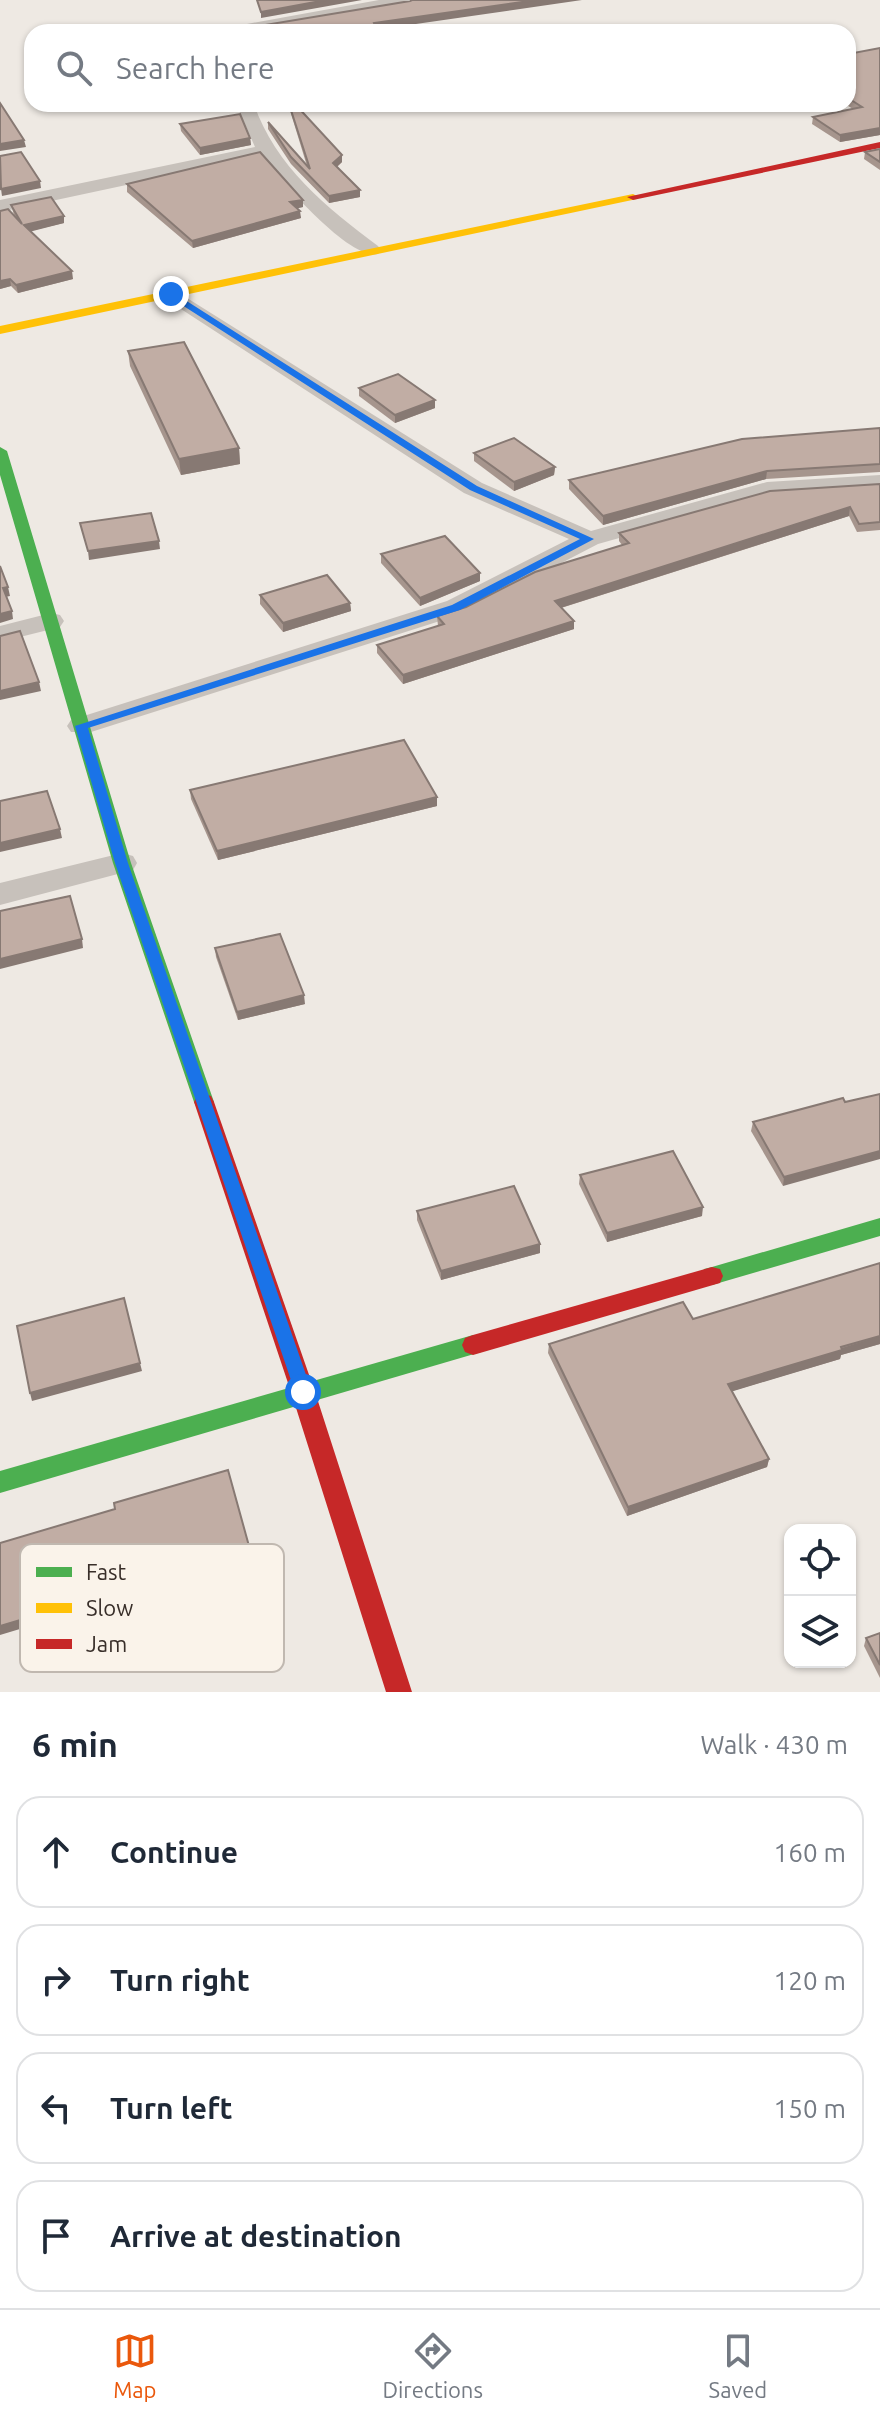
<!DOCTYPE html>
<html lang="en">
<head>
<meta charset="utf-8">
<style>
	:root { --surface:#fff; --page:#f6f6f7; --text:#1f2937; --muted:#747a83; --line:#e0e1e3; --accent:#ea580c }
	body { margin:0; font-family:Ubuntu,sans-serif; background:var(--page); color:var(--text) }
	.controls { position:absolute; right:24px; bottom:24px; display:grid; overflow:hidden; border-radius:16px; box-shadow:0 2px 6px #0004 }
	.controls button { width:72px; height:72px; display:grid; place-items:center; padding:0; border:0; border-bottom:2px solid var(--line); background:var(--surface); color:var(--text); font:40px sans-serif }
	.stop { position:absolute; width:24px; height:24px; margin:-18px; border:6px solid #1a73e8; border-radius:50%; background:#fff }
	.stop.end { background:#1a73e8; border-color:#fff; box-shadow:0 2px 8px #0008 }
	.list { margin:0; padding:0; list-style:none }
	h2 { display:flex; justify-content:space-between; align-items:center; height:104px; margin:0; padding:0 32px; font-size:34px }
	h2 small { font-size:26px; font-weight:400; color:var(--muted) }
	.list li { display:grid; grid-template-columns:52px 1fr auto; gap:24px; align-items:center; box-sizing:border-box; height:112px; margin:0 16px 16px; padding:0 16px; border:2px solid var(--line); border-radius:24px }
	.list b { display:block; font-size:30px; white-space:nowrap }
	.list em { font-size:26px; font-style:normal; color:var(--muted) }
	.icon { flex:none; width:44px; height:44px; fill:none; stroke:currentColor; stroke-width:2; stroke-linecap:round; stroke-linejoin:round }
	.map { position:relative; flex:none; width:880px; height:1692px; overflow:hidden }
	.search { position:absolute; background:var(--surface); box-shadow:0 2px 6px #0004; left:24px; right:24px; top:24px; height:88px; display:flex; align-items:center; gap:20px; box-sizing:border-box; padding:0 28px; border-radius:24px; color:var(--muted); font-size:30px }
	.sheet { height:616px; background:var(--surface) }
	nav { display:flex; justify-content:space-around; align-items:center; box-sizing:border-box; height:112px; border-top:2px solid var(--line); background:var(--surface); font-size:22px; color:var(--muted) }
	nav a { display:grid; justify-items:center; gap:4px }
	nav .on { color:var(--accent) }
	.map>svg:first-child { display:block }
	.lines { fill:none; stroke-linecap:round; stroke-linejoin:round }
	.street { fill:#c7c1bb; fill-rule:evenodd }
	.fast { fill:#4caf50; fill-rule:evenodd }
	.slow { fill:#ffc107; fill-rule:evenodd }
	.jam { fill:#c62828; fill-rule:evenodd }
	.wall { fill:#a6958d }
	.shaded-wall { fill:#877973 }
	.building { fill:#c1ada4; stroke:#877973; stroke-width:2 }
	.route { fill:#1a73e8 }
	.key { fill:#faf3ea; stroke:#c0b8b0; stroke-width:2 }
	.key-label { font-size:22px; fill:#382e29 }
</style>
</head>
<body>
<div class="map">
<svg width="880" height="1692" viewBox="0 0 880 1692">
	<rect width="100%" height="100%" fill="#eee9e3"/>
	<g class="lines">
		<!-- street -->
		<g class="street">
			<path d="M379,0h39l-8,5 -167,27 4,-8z"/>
			<path d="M236,104h18c21,62 73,104 124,142l3,4 -3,4c-28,7 -99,-75 -116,-98l-262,56v-12l255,-53z"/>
			<path d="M171,288l311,195 109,48 176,-49 113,-7v14l-112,7 -170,48 -133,69 -374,119h-20l-4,-6 4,-6 376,-119 122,-62 -105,-46 -300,-195 -3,-4z"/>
			<path d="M51,613l9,2 4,6 -4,6 -60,15v-16z"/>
			<path d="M122,853l11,3 4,7 -4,7 -133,35v-22z"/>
		</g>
		<!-- fast -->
		<g class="fast">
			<path d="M0,447l7,4 124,412 83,239 -3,6 -7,2 -7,-2 -3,-6 -81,-239 -113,-388z"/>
			<path d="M880,1218v18l-168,49 -8,-2 -3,-7 3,-7 8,-2z"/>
			<path d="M473,1335l8,3 3,7 -3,7 -481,141v-22z"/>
		</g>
		<!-- slow -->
		<path class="slow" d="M633,194l6,3 -2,2 -637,135v-8z"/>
		<!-- jam -->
		<g class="jam">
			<path d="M880,142v6l-247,52 -6,-3z"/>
			<path d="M204,1094l7,2 3,6 101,290 97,300h-26l-95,-300 -97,-290 3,-6z"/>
			<path d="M712,1267l8,2 3,7 -3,7 -247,72 -8,-3 -3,-7 3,-7 8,-3z"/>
		</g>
	</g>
	<!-- wall -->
	<g class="wall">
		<path d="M848,54l32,81 -40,7 -28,-18 1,-7 40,-8 -8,-5h3z"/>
		<path d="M288,104h7l47,58 -5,5 23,23v7l-31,6 -38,-39 -23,-35v-7l39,44z"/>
		<path d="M180,124l70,14 1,7 -51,10 -19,-24z"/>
		<path d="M880,149v21l-16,-11 1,-7z"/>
		<path d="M127,184l176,16v7l-6,1 4,10 -108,30 -66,-56z"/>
		<path d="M11,205l53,11v7l-34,8 43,48 -55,14 -7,-7 -11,3 14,-74z"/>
		<path d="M128,351l111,97 1,16 -59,11 -51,-109z"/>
		<path d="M359,388l76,20 -40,15 -36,-27z"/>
		<path d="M880,428v44l-114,7 -163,46 -34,-36v-9z"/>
		<path d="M474,453l81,14 -1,8 -40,16 -40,-30z"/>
		<path d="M880,484v46l-23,2 -8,-16 -288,92 13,21 -171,55 -26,-31v-8l61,-19 -1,-10 29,-9 156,-62 -3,-4v-8z"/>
		<path d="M381,554l99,27 -60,25 -39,-43z"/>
		<path d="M260,595l90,8 1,8 -68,21 -23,-28z"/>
		<path d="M190,790l247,7v9l-219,54 -27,-61z"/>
		<path d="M215,948l90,56 -67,16 -22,-63z"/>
		<path d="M843,1098l-60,88 -32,-55 2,-9z"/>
		<path d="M580,1175l122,41 -95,26 -28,-58z"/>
		<path d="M417,1211l123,33v9l-99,27 -24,-60z"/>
		<path d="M880,1263v81l-39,11 -1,4 -108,32 37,68 -2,8 -140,49 -79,-163 1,-9 144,-25z"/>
		<path d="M880,1633v45l-16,-32 2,-8z"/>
	</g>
	<!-- shaded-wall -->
	<g class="shaded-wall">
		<path d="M326,0h36l-101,18v-6z"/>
		<path d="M536,0h46l-208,30v-7z"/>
		<path d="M880,128v7l-40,7v-7z"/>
		<path d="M250,138l1,7 -51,10v-7z"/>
		<path d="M24,140l2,7 -26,4v-7z"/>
		<path d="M342,155v7l-9,8v-7z"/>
		<path d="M40,181l1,7 -39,8 -1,-7z"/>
		<path d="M360,190v7l-31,6v-7z"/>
		<path d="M303,200v7l-13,3v-8z"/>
		<path d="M300,211l1,7 -108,30 -1,-7z"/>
		<path d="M64,216v7l-39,10 -1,-8z"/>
		<path d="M72,271l1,8 -55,14 -2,-8z"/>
		<path d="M10,279l1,7 -11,3v-8z"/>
		<path d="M435,400v8l-40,15v-8z"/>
		<path d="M239,448l1,16 -59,11 -2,-16z"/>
		<path d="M555,467l-1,8 -40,16v-9z"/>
		<path d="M767,471l-1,8 -163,46v-9z"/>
		<path d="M850,507l-1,9 -295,94 1,-9z"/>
		<path d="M159,541l1,8 -71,11 -1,-9z"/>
		<path d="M480,573v8l-60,25v-8z"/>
		<path d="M8,587l2,9 -5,1 -2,-9z"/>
		<path d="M350,603l1,8 -68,21v-9z"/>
		<path d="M12,611l1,8 -13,4v-9z"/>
		<path d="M574,621v8l-171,55v-9z"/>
		<path d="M39,682l2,9 -41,9v-9z"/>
		<path d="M437,797v9l-219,54 -1,-9z"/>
		<path d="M60,829l2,9 -62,14v-9z"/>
		<path d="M82,939l1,9 -83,21v-10z"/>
		<path d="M304,995l1,9 -67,16 -1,-8z"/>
		<path d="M880,1151v8l-97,27 1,-9z"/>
		<path d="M703,1207l-1,9 -95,26v-9z"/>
		<path d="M540,1244v9l-99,27v-9z"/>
		<path d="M880,1336v8l-39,11 -1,4 -113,34 1,-9z"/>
		<path d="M140,1363l2,8 -110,30 -2,-8z"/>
		<path d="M769,1459l-2,8 -140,49 1,-9z"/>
		<path d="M249,1546l1,8 -155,45 -2,-8z"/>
		<path d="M94,1598l2,8 -96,29v-9z"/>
	</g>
	<!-- building -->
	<g class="building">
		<path d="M257,0h69l-65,12z"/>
		<path d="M412,0h124l-162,23 4,9h-111l-2,-7 145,-24z"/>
		<path d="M880,48v80l-40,7 -27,-18 49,-10 -14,-9v-44z"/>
		<path d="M0,103l24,37 -24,4z"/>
		<path d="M289,104h6l47,51 -9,8 27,27 -31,6 -38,-39 -23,-35 42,47z"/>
		<path d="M240,114l10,24 -50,10 -20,-24z"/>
		<path d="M880,149v13l-15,-10z"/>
		<path d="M21,152l19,29 -39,8 -1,-33z"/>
		<path d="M260,152l43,48 -13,2 10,9 -108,30 -65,-57z"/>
		<path d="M51,197l13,19 -40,9 48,46 -56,14 -6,-6 -10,2v-70l8,-2 14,15 -11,-19z"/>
		<path d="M184,342l55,106 -60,11 -51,-108z"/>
		<path d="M398,374l37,26 -40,15 -36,-27z"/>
		<path d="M880,428v36l-113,7 -164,45 -34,-36 173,-41z"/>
		<path d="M514,438l41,29 -41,15 -40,-29z"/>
		<path d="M880,484v38l-21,2 -9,-17 -295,94 19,20 -171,54 -26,-30 67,-21 -7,-8 29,-9 69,-35 94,-29 -10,-10 151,-42z"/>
		<path d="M151,513l8,28 -71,10 -8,-28z"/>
		<path d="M445,536l35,37 -60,25 -39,-44z"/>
		<path d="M0,566l8,21 -5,1 9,23 -12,3z"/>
		<path d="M327,575l23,28 -67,20 -23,-28z"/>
		<path d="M20,631l19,51 -39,9v-55z"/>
		<path d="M404,740l33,57 -220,54 -27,-61z"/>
		<path d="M47,791l13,38 -60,14v-42z"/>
		<path d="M70,896l12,43 -82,20v-48z"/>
		<path d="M280,934l24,61 -67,17 -22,-64z"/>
		<path d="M880,1094v57l-96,26 -31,-55 90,-24 2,4z"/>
		<path d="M673,1151l30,56 -96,26 -27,-58z"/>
		<path d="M514,1186l26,58 -99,27 -24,-60z"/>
		<path d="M880,1263v73l-39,11 1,3 -114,34 41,75 -141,48 -79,-163 134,-42 10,17z"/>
		<path d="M124,1298l16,65 -110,30 -13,-67z"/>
		<path d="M228,1470l21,76 -156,45 1,7 -94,28v-83l115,-34 -1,-6z"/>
		<path d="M880,1633v32l-14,-27z"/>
	</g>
	<!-- route -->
	<path class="route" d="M171,291l306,195 117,53 -134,71 -372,118 40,135 184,529 -9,7 -8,-7 -180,-529 -40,-137 377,-121 128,-66 -110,-49 -302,-194z"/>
	<!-- legend -->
	<rect x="20" y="1544" width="264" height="128" rx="12" class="key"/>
	<rect x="36" y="1567" width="36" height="10" fill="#4caf50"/>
	<rect x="36" y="1603" width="36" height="10" fill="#ffc107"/>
	<rect x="36" y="1639" width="36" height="10" fill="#c62828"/>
	<g class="key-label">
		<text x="86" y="1580">Fast</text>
		<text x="86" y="1616">Slow</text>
		<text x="86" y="1652">Jam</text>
	</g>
</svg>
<div class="controls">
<button><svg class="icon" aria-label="locate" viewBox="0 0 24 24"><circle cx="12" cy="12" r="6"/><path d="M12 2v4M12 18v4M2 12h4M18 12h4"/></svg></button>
<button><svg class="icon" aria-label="layers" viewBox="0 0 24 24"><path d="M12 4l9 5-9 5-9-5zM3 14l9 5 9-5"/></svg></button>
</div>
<div class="stop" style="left:303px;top:1392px"></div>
<div class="stop end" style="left:171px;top:294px"></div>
<div class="search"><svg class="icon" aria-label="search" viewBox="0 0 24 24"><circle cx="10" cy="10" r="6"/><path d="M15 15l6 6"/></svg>Search here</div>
</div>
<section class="sheet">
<h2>6 min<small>Walk · 430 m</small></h2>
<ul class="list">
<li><svg class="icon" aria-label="ahead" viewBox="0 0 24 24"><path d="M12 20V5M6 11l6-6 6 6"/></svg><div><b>Continue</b></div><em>160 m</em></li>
<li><svg class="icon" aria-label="right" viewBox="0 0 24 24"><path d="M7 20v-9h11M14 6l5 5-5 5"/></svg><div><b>Turn right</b></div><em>120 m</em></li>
<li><svg class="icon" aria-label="left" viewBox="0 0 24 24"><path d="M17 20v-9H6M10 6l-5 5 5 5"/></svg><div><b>Turn left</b></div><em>150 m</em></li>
<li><svg class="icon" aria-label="arrive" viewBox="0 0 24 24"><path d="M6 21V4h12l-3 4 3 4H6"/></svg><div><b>Arrive at destination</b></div></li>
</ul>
</section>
<nav>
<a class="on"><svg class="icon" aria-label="map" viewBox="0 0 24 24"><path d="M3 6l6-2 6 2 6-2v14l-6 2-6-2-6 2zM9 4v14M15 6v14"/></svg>Map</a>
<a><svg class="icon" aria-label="directions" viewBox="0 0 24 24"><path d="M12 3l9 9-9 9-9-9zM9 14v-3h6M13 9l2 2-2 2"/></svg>Directions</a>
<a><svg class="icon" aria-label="saved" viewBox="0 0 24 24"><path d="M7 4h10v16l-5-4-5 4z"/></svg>Saved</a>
</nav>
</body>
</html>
